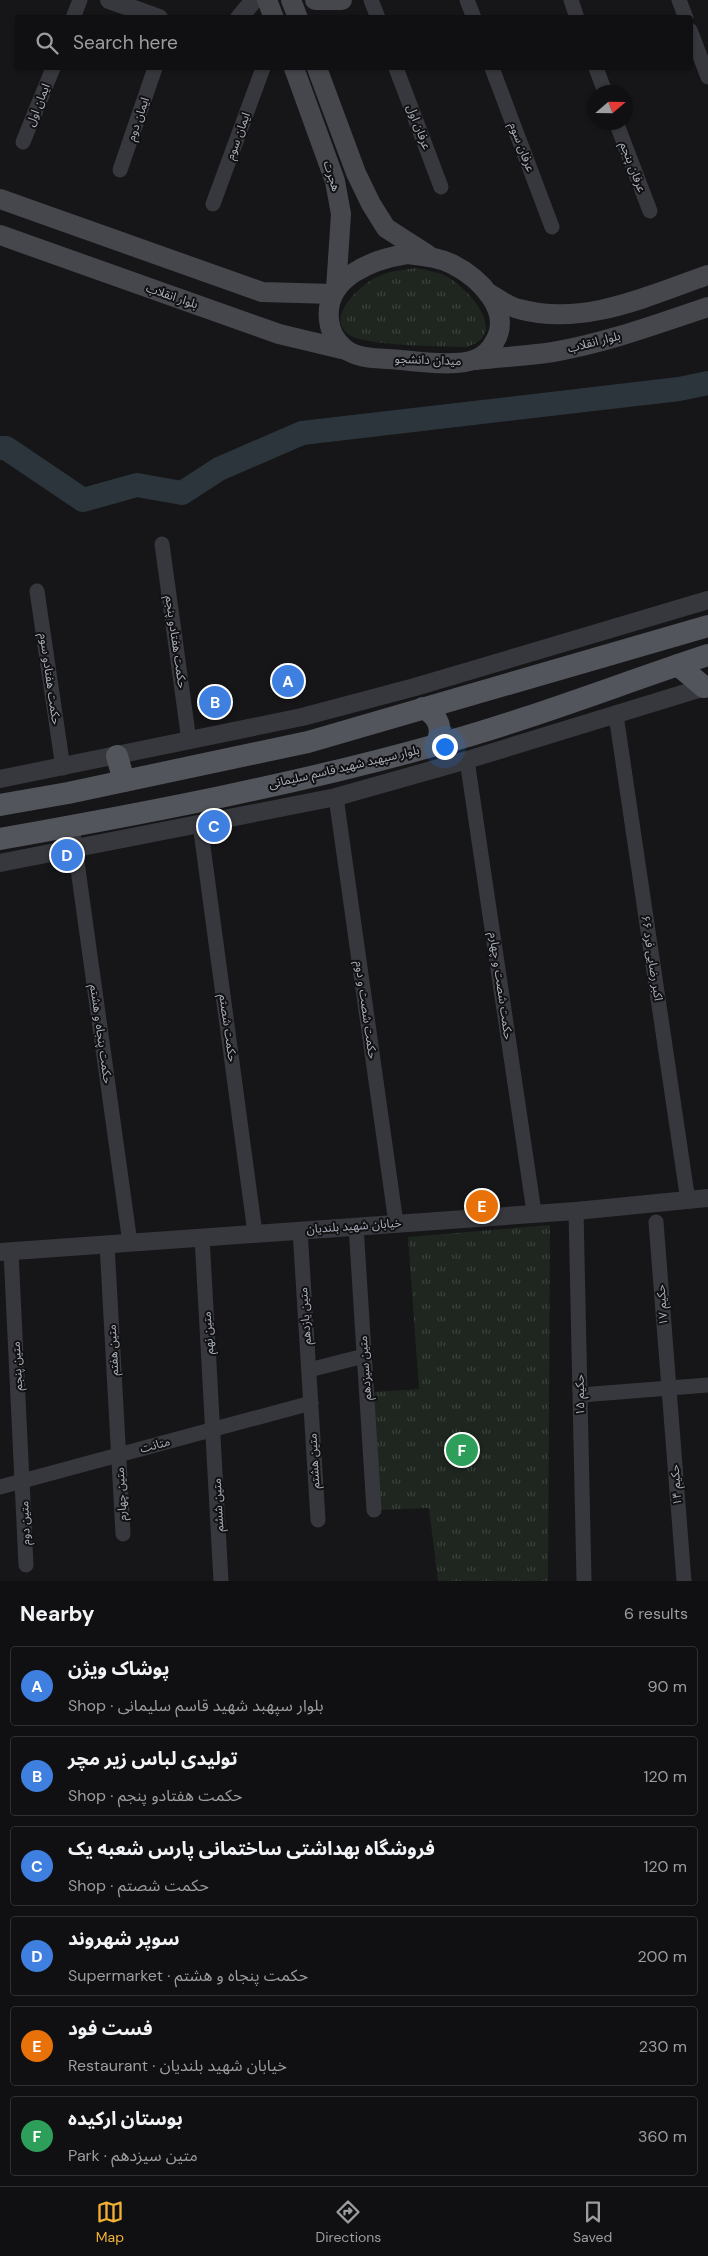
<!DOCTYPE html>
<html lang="en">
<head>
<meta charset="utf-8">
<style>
	:root { --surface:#101012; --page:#19191b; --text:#f1f3f6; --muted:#9c9d9f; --line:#303032; --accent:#f2b134 }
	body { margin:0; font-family:"DM Sans","Noto Sans Arabic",sans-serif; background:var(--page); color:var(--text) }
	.compass { position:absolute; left:588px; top:85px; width:45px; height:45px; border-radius:50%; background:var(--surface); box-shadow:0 1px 4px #0004; rotate:70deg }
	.you { position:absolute; left:444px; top:746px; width:18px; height:18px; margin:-12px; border:4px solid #fff; border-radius:50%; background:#1a73e8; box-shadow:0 0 0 8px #1a73e833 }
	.badge { display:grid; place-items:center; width:32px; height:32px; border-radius:50%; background:var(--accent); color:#fff; font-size:16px; font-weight:700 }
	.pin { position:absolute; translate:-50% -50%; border:2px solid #fff; box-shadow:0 1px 5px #0006 }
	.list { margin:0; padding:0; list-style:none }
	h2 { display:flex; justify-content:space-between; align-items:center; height:65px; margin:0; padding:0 20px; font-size:21px }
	h2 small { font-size:16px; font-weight:400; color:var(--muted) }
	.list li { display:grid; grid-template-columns:32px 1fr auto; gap:15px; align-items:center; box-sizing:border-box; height:80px; margin:0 10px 10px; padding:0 10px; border:1px solid var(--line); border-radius:5px }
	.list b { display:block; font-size:19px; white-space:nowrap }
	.list p { margin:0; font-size:16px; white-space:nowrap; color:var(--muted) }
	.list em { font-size:16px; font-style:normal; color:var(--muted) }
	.icon { flex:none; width:28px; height:28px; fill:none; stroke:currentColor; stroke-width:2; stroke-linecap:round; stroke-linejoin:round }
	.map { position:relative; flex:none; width:708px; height:1581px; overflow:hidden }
	.search { position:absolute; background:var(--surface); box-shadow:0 1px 4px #0004; left:15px; right:15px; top:15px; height:55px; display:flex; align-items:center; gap:12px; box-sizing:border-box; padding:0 18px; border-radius:5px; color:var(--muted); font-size:19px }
	.sheet { height:605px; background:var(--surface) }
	nav { display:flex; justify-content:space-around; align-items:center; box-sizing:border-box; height:70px; border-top:1px solid var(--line); background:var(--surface); font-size:14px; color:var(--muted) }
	nav a { display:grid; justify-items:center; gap:2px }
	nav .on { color:var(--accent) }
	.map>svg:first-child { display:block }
	.grass { fill:url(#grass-tufts) }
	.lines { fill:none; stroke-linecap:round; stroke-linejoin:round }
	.river { stroke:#2c353c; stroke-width:24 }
	.minor { stroke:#37383d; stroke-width:15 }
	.tertiary { stroke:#37383d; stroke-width:18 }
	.secondary { stroke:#45474d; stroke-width:20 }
	.primary { stroke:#53555c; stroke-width:22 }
	.labels { text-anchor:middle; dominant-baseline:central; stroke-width:4; stroke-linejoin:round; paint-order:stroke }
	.street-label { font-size:12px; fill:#a8adb8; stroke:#111113 }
</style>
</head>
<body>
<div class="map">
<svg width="708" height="1581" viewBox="0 0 708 1581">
	<defs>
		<pattern id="grass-tufts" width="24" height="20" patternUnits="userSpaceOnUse" patternTransform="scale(1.25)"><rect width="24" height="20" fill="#1e261f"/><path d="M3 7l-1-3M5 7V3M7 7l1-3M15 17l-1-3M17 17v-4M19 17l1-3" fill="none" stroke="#3c433d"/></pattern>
	</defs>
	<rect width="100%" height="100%" fill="#161618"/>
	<!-- grass -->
	<g class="grass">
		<path d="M416,268c9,2 22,4 30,8 23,13 65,59 20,71 -21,0 -101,-2 -115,-11 -28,-16 7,-49 24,-58 13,-7 26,-8 41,-10z"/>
		<path d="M550,1225l-2,356h-110l-9,-73 -51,2 -4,-118 45,-3 -11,-152z"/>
	</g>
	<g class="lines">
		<!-- river -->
		<path class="river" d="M0,448h6l77,52 54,-15 45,8 37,-24 83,-36 377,-44 29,-6"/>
		<!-- minor -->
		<g class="minor">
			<path d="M371,0l7,18"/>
			<path d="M467,0l7,18"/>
			<path d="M571,0l6,18"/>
			<path d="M679,0l7,18"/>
			<path d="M73,18l7,-18"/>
			<path d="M690,30l18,47"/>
			<path d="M396,68l45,119"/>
			<path d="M492,68l60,159"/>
			<path d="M596,68l9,24"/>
			<path d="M616,122l34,89"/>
			<path d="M23,142l30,-74"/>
			<path d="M120,170l35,-102"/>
			<path d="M213,204l50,-136"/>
			<path d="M162,544l27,197"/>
			<path d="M37,591l26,177"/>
			<path d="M616,715l72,486"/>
			<path d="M467,760l67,452"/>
			<path d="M336,797l60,426"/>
			<path d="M200,824l55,409"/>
			<path d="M72,826l58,417"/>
			<path d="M576,1211l8,369"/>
			<path d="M656,1222l28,359"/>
			<path d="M356,1226l18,284"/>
			<path d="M300,1230l18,290"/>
			<path d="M202,1237l19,344"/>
			<path d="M107,1244l16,290"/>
			<path d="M11,1252l15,313"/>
			<path d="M309,1370l55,-14"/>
			<path d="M581,1395l127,-10"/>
			<path d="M0,1487l311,-84"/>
		</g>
		<!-- tertiary -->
		<g class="tertiary">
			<path d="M109,0l50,18"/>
			<path d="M239,18l15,-18"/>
			<path d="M0,779l302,-62 113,-30 293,-87"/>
			<path d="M0,863l336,-66 131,-37 241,-74"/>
			<path d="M0,1252l576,-41 132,-13"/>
		</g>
		<!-- secondary -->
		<g class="secondary">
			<path d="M267,0l7,18"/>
			<path d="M291,0l7,18"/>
			<path d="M315,0h27"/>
			<path d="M294,68l41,113 6,33 -5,75"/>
			<path d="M317,68l39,105 15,31 15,24 42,27"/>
			<path d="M0,199l262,93 71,2"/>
			<path d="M0,235l279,99 67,16"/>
			<path d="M407,254c16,2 31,3 45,10 26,13 61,46 43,77 -4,8 -11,15 -19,18 -17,8 -57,3 -75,1 -18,-2 -42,0 -56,-11 -9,-7 -15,-18 -16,-29 -5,-43 45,-61 78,-66z"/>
			<path d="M488,293c10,5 20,14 31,16 64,18 129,-13 189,-34"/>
			<path d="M476,360c25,-3 51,-4 77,-8 53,-9 104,-28 155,-45"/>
		</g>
		<!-- primary -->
		<g class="primary">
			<path d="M678,665l26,22"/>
			<path d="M423,708c16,8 21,22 13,37"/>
			<path d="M117,756l7,25"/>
			<path d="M0,805l68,-12 240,-51 400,-116"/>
			<path d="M0,839c146,-26 293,-54 436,-94 92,-25 181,-60 272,-90"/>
		</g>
	</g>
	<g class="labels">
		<!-- street labels -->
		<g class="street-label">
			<text transform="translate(38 105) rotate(-68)">ایمان اول</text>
			<text transform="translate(138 119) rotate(-71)">ایمان دوم</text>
			<text transform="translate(419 127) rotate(69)">عرفان اول</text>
			<text transform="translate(238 136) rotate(-70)">ایمان سوم</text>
			<text transform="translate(522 147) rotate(69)">عرفان سوم</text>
			<text transform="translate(633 167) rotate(69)">عرفان پنجم</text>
			<text transform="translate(332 176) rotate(73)">هجرت</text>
			<text transform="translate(172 296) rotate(19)">بلوار انقلاب</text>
			<text transform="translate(594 342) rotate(-14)">بلوار انقلاب</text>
			<text transform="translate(428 360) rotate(2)">میدان دانشجو</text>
			<text transform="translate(176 642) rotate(82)">حکمت هفتادو پنجم</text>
			<text transform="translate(50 679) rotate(82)">حکمت هفتادو سوم</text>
			<text transform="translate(344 767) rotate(-13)">بلوار سپهبد شهید قاسم سلیمانی</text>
			<text transform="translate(652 958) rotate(81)">۶۶ اکبر رضایی فرد</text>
			<text transform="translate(501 986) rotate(82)">حکمت شصت و چهارم</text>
			<text transform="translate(366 1010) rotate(82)">حکمت شصت و دوم</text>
			<text transform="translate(228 1028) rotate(82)">حکمت شصتم</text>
			<text transform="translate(101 1034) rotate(82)">حکمت پنجاه و هشتم</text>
			<text transform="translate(354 1226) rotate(-4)">خیابان شهید بلندیان</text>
			<text transform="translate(662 1305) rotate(-94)">حکیم ۱۷</text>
			<text transform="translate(305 1316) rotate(-94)">متین یازدهم</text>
			<text transform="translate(208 1333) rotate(-94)">متین نهم</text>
			<text transform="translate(113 1350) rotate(-93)">متین هفتم</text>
			<text transform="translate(17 1366) rotate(-93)">متین پنجم</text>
			<text transform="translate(365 1368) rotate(-94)">متین سیزدهم</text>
			<text transform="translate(580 1395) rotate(-91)">حکیم ۱۵</text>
			<text transform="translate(155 1445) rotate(-15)">متانت</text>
			<text transform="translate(314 1461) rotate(-93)">متین هشتم</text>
			<text transform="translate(676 1485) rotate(-94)">حکیم ۱۴</text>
			<text transform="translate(121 1494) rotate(-93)">متین چهارم</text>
			<text transform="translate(218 1505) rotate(-93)">متین ششم</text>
			<text transform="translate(25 1523) rotate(-92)">متین دوم</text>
		</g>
	</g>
</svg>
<svg class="compass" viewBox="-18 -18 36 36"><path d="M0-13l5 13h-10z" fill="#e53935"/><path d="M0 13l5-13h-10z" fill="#9c9d9f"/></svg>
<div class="you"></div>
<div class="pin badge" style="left:288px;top:681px;background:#3f7fe0">A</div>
<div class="pin badge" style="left:215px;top:702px;background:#3f7fe0">B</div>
<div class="pin badge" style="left:214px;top:826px;background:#3f7fe0">C</div>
<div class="pin badge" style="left:67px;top:855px;background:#3f7fe0">D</div>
<div class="pin badge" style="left:482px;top:1206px;background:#e8710a">E</div>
<div class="pin badge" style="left:462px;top:1450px;background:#2e9e5b">F</div>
<div class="search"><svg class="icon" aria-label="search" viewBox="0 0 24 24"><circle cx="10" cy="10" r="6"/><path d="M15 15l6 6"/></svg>Search here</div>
</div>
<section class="sheet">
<h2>Nearby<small>6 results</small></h2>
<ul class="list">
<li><span class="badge" style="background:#3f7fe0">A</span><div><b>پوشاک ویژن</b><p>Shop · بلوار سپهبد شهید قاسم سلیمانی</p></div><em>90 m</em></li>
<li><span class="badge" style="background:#3f7fe0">B</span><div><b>تولیدی لباس زیر مچر</b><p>Shop · حکمت هفتادو پنجم</p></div><em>120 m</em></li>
<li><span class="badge" style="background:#3f7fe0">C</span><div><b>فروشگاه بهداشتی ساختمانی پارس شعبه یک</b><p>Shop · حکمت شصتم</p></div><em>120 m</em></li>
<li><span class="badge" style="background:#3f7fe0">D</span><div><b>سوپر شهروند</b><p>Supermarket · حکمت پنجاه و هشتم</p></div><em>200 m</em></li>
<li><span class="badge" style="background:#e8710a">E</span><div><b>فست فود</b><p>Restaurant · خیابان شهید بلندیان</p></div><em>230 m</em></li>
<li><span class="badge" style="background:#2e9e5b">F</span><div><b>بوستان ارکیده</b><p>Park · متین سیزدهم</p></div><em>360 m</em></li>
</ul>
</section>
<nav>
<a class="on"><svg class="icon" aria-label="map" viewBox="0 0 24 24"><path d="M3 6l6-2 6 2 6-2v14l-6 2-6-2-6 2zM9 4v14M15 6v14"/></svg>Map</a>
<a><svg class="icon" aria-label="directions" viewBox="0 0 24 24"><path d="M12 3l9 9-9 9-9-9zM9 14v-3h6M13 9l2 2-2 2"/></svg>Directions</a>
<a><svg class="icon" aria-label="saved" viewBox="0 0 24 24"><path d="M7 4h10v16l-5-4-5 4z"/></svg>Saved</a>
</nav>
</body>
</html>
